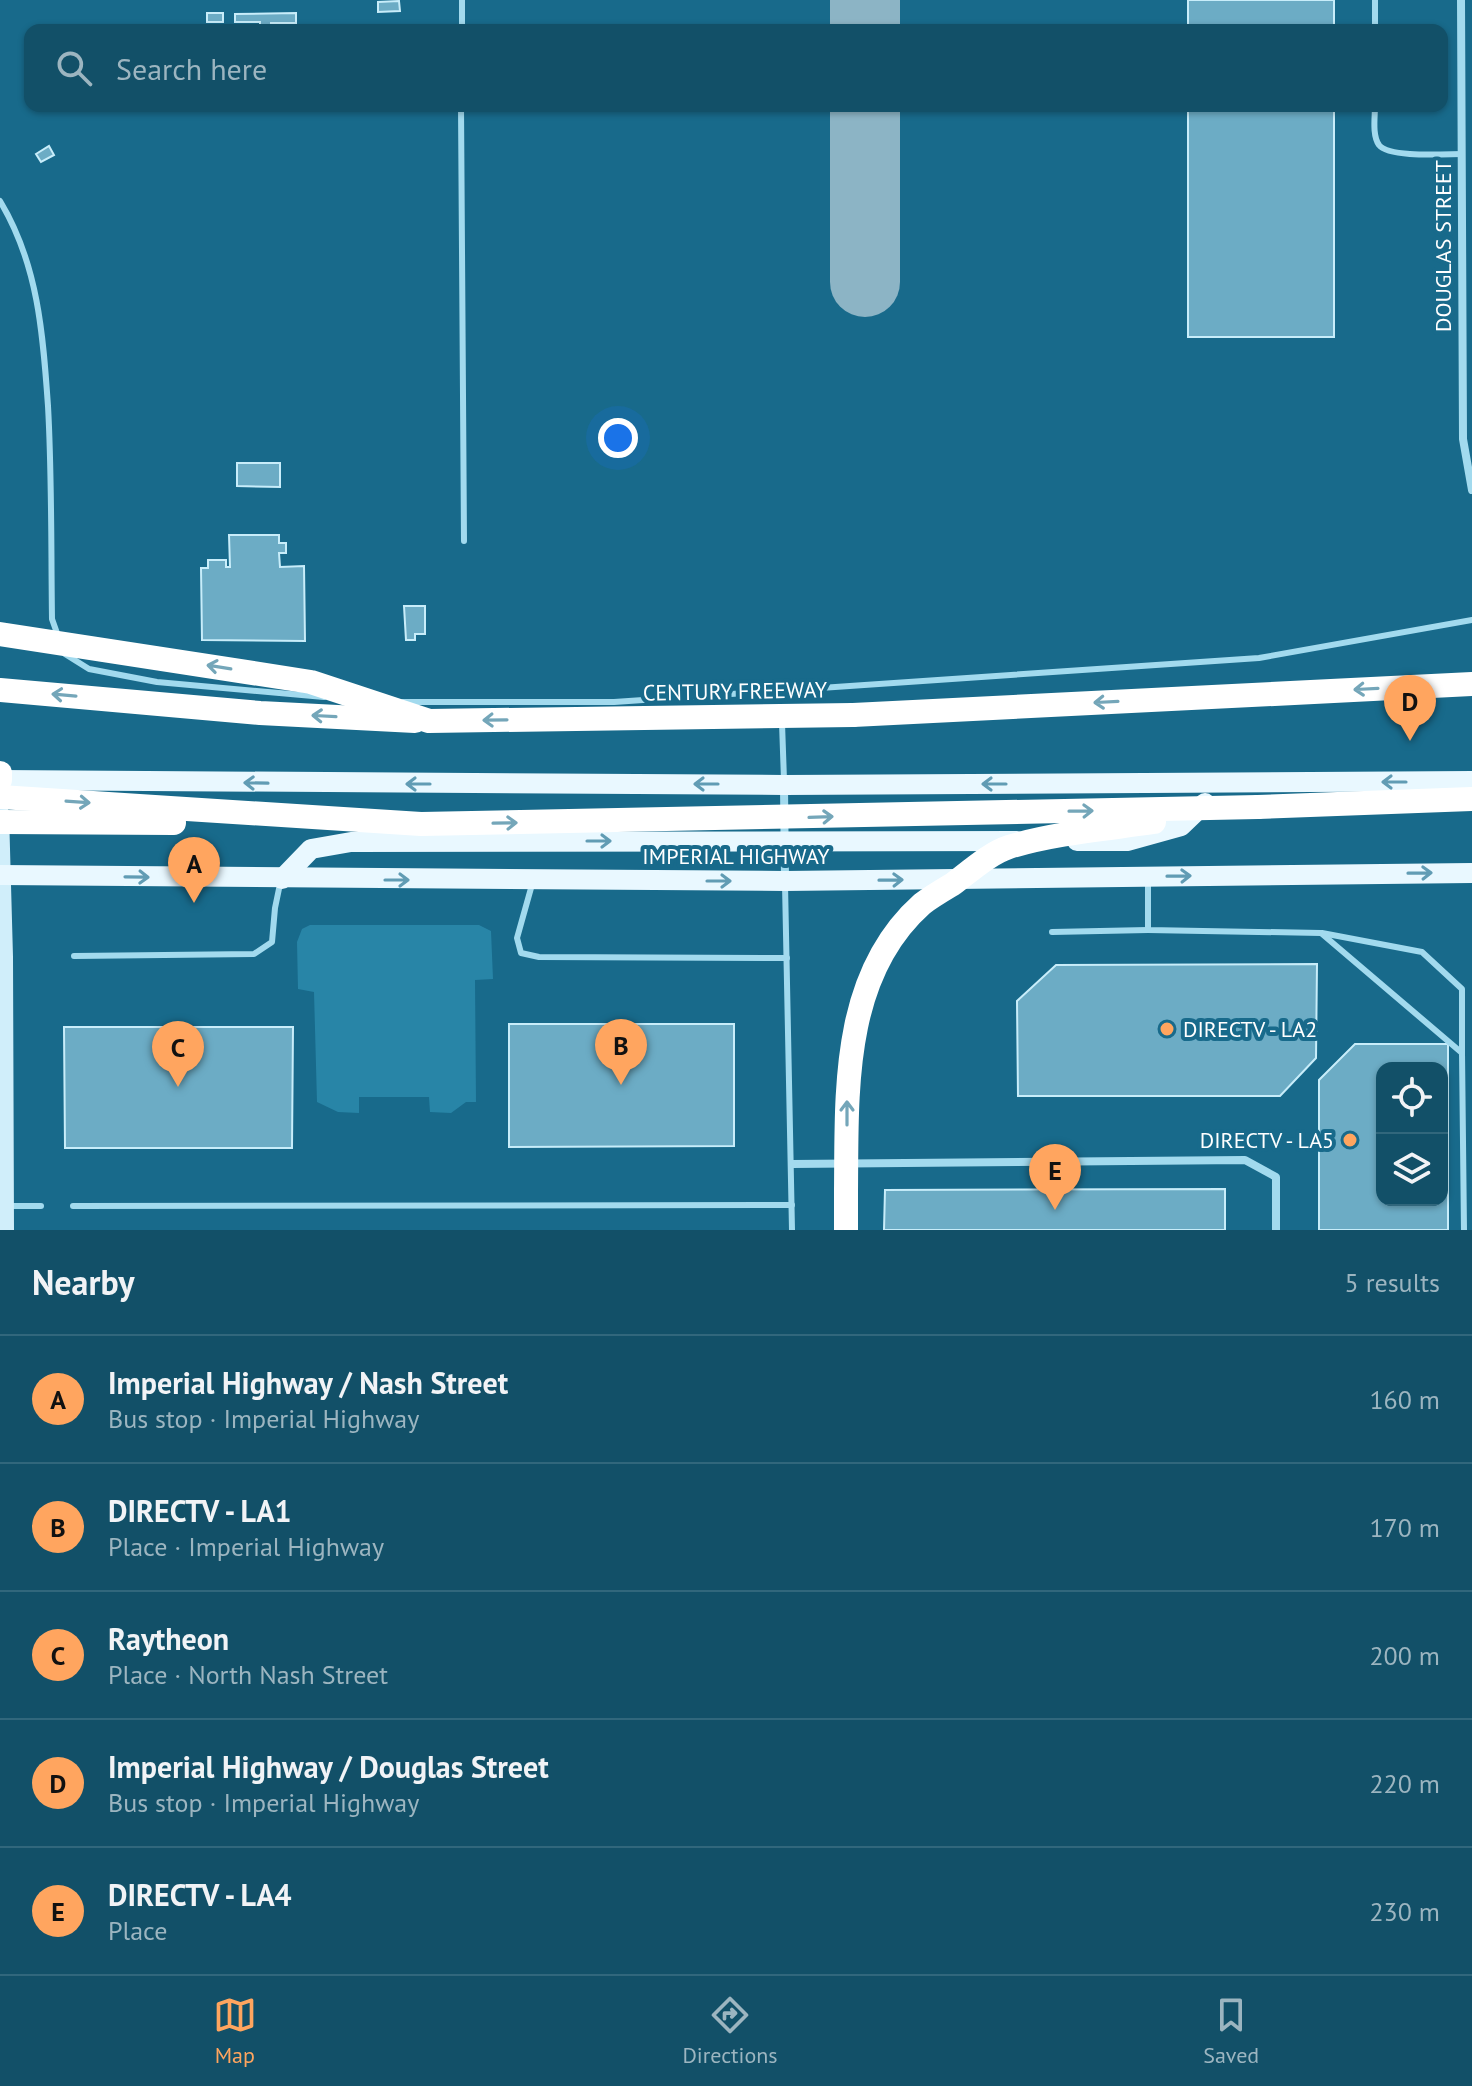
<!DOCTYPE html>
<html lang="en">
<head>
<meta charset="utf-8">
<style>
	:root { --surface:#125068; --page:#1f5a71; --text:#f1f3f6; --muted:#9cb5c0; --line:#31677c; --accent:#ffa55f }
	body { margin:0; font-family:"PT Sans",sans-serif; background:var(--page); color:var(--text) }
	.controls { position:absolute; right:24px; bottom:24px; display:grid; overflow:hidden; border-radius:16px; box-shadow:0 2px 6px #0004 }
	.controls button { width:72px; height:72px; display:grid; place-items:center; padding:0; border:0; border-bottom:2px solid var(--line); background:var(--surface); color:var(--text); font:40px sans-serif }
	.you { position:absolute; left:618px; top:438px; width:28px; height:28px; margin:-20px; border:6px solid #fff; border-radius:50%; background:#1a73e8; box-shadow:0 0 0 12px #1a73e833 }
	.badge { display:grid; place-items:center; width:52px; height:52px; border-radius:50%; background:var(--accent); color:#111; font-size:26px; font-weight:700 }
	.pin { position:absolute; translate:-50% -66px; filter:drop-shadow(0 2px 4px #0008) }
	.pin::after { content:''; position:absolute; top:42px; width:28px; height:24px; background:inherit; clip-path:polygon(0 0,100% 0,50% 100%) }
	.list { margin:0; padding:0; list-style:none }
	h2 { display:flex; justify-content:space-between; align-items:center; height:104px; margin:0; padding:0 32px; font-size:34px }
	h2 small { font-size:26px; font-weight:400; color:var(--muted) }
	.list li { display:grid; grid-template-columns:52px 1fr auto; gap:24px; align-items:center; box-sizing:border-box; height:128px; padding:0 32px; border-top:2px solid var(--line) }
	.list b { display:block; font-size:30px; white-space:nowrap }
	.list p { margin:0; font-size:26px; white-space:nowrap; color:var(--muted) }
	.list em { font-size:26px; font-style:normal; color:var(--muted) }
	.icon { flex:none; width:44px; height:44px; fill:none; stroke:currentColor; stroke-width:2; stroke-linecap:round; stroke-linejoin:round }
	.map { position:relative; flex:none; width:1472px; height:1230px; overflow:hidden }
	.search { position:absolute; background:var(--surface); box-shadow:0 2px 6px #0004; left:24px; right:24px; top:24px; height:88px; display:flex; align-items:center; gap:20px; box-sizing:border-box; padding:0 28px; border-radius:16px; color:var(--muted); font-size:30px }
	.sheet { height:744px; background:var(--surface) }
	nav { display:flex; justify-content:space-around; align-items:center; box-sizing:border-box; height:112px; border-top:2px solid var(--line); background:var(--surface); font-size:22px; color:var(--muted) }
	nav a { display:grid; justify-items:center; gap:4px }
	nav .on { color:var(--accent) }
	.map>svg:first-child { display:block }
	.green { fill:#2885a7 }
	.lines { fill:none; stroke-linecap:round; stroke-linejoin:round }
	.taxiway { stroke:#8cb4c5; stroke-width:70 }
	.building { fill:#6cacc5; stroke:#c8edfa; stroke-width:2; fill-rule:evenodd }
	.lane { stroke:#a2daee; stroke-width:6 }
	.street { stroke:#a2daee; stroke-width:8 }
	.secondary { stroke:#d0eefa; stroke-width:16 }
	.primary { stroke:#e9f8ff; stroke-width:20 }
	.highway { stroke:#fff; stroke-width:24 }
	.highway-bridge { stroke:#fff; stroke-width:24 }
	.oneway { stroke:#74a6b9 }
	.oneway2 { stroke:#619cb4 }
	.poi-dot { fill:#ffa55f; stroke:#186a8b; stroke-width:3 }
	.labels { text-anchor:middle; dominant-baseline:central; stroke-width:8; stroke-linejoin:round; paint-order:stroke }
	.street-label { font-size:22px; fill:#fff; stroke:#186a8b }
	.poi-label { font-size:22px; fill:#fff; stroke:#186a8b; text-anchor:start }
</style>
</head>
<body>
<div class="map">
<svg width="1472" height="1230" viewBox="0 0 1472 1230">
	<rect width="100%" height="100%" fill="#186a8b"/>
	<!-- green -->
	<path class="green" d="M310,925h169l12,6 2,48 -18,1 1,122h-10l-15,11 -21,-1 -1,-15h-70v16l-21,-1 -21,-10 -3,-110 -16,-3 -1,-47 5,-13z"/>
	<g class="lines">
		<!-- taxiway -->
		<g class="taxiway">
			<path d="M865,0v30"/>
			<path d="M865,106v176"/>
		</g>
	</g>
	<!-- building -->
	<g class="building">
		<rect x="1188" y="0" width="146" height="30"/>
		<path d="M399,1l1,10 -22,1v-10z"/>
		<rect x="207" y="13" width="16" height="9"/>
		<path d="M296,13v10h-25v4h-11v-5h-25v-8z"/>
		<rect x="1188" y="106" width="146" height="231"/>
		<path d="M49,146l5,9 -13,7 -5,-8z"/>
		<path d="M237,463h43v24l-43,-1z"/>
		<path d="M229,535h50v8h7v10h-7l1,14 24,-1 1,75 -103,-1 -1,-72h7v-8h18v7h4z"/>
		<path d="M404,606h21v28h-10v6h-9z"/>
		<path d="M1317,964l-1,94 -36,38h-262l-1,-95 39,-36z"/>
		<path d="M509,1024h225v122l-225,1z"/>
		<path d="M64,1027h229l-1,121h-227z"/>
		<path d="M1355,1044h93v186h-129v-150zM1382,1068h60v132h-60z"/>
		<path d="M1225,1189v41h-341l1,-40z"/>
	</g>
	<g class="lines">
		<!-- lane -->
		<g class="lane">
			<path d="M1375,0v30"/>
			<path d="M462,30v-30"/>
			<path d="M461,106l3,435"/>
			<path d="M1375,106c0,11 -3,29 4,39 10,13 66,9 83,9"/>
			<path d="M0,201c38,63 43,133 48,205 4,71 3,142 4,213l6,17"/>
			<path d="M65,654l24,15 68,13 167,15"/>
			<path d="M403,702h211l645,-44 213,-38"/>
			<path d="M782,723l2,57"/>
			<path d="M1148,880v50l173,3 141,120 2,177"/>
			<path d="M533,881l-16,57 4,15 18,4 248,1"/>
			<path d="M785,884l7,346"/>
			<path d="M1052,932l96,-2"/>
			<path d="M1322,933l100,19 40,37v64"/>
			<path d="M74,956l180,-2 18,-12 3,-34 5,-24"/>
			<path d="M9,1206h32"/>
			<path d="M73,1206l719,-1"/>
		</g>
		<!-- street -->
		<g class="street">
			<path d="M1461,0l2,439 9,51"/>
			<path d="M784,786l1,94"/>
			<path d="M792,1164l453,-4 31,17v53"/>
		</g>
		<!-- secondary -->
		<path class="secondary" d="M1,813l4,144 1,273"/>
		<!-- primary -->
		<g class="primary">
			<path d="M0,780l784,5 688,-4"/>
			<path d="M1077,841h50l54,-15 24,-23"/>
			<path d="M0,875l785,6 687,-8"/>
			<path d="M282,879l29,-30 40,-7 666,-1"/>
		</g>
		<!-- highway -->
		<g class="highway">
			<path d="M0,690l260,23 155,8"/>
			<path d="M853,715l619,-31"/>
			<path d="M0,773v7"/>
			<path d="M1258,807l214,-8"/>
			<path d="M846,1230v-39"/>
		</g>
		<!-- highway-bridge -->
		<g class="highway-bridge">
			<path d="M0,634l311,48 118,39 424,-6"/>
			<path d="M0,797l421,27 837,-17"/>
			<path d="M0,822l174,1"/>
			<path d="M846,1191c1,-99 -5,-215 76,-287 9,-7 21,-14 31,-20 16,-12 37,-31 56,-37 46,-14 97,-18 145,-25"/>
		</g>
	</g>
	<!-- one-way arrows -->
	<defs><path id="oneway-shaft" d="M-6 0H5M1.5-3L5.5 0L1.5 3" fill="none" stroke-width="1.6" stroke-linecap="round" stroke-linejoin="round" transform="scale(2)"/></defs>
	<g class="oneway">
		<use href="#oneway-shaft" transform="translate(219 667) rotate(-171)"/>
		<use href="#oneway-shaft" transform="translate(1366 689) rotate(177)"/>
		<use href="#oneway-shaft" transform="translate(64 695) rotate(-175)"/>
		<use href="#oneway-shaft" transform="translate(1106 702) rotate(177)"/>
		<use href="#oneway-shaft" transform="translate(324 716) rotate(-177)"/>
		<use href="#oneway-shaft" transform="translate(495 720) rotate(179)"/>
		<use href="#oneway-shaft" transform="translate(78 802) rotate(4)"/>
		<use href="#oneway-shaft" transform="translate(1081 811) rotate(-1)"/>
		<use href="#oneway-shaft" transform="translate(821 817) rotate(-2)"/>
		<use href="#oneway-shaft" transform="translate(505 823) rotate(-1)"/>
		<use href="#oneway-shaft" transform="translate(847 1113) rotate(-90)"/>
	</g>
	<g class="oneway2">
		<use href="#oneway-shaft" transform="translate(1394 782) rotate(180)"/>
		<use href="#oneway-shaft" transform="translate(256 783) rotate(-179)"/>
		<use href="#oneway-shaft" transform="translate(418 784) rotate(-180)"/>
		<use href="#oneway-shaft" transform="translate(706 784) rotate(-180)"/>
		<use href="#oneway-shaft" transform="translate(994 784) rotate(180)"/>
		<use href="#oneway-shaft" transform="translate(599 841)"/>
		<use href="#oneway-shaft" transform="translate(1420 873) rotate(-1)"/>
		<use href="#oneway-shaft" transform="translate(1179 876) rotate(-1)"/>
		<use href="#oneway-shaft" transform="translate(137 877) rotate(1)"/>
		<use href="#oneway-shaft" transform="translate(397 880)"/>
		<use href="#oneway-shaft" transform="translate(891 880) rotate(-1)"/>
		<use href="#oneway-shaft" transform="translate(719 881)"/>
	</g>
	<!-- markers -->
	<g class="poi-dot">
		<circle cx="1167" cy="1029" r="8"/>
		<circle cx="1350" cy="1140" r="8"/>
	</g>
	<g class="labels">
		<!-- street labels -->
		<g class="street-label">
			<text transform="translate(1443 246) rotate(-90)">DOUGLAS STREET</text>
			<text transform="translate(735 691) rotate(-1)">CENTURY FREEWAY</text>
			<text x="736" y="856">IMPERIAL HIGHWAY</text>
		</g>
		<!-- poi labels -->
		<g class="poi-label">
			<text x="1183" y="1029">DIRECTV - LA2</text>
			<text x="1334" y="1140" text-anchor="end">DIRECTV - LA5</text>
		</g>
	</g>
</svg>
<div class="controls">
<button><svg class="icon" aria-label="locate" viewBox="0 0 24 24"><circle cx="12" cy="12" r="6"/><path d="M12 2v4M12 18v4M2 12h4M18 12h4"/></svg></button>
<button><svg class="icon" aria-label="layers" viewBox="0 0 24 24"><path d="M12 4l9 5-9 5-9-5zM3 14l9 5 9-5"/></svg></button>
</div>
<div class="you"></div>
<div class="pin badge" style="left:194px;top:903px">A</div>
<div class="pin badge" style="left:621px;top:1085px">B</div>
<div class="pin badge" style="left:178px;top:1087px">C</div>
<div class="pin badge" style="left:1410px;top:741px">D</div>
<div class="pin badge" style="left:1055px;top:1210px">E</div>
<div class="search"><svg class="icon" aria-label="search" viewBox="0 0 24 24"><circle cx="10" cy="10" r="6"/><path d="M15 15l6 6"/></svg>Search here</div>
</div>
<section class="sheet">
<h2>Nearby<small>5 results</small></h2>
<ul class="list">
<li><span class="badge">A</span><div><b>Imperial Highway / Nash Street</b><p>Bus stop · Imperial Highway</p></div><em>160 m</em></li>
<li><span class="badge">B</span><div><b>DIRECTV - LA1</b><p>Place · Imperial Highway</p></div><em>170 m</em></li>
<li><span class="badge">C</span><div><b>Raytheon</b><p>Place · North Nash Street</p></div><em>200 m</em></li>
<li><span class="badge">D</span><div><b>Imperial Highway / Douglas Street</b><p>Bus stop · Imperial Highway</p></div><em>220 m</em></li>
<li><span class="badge">E</span><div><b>DIRECTV - LA4</b><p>Place</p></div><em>230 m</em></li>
</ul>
</section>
<nav>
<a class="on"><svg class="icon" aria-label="map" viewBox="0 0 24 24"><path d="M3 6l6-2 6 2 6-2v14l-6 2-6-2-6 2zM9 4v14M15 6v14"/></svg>Map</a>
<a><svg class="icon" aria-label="directions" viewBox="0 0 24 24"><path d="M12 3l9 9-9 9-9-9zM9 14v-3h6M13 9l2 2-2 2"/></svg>Directions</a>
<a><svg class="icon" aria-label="saved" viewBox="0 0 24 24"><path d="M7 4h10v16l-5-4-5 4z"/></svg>Saved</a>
</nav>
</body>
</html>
